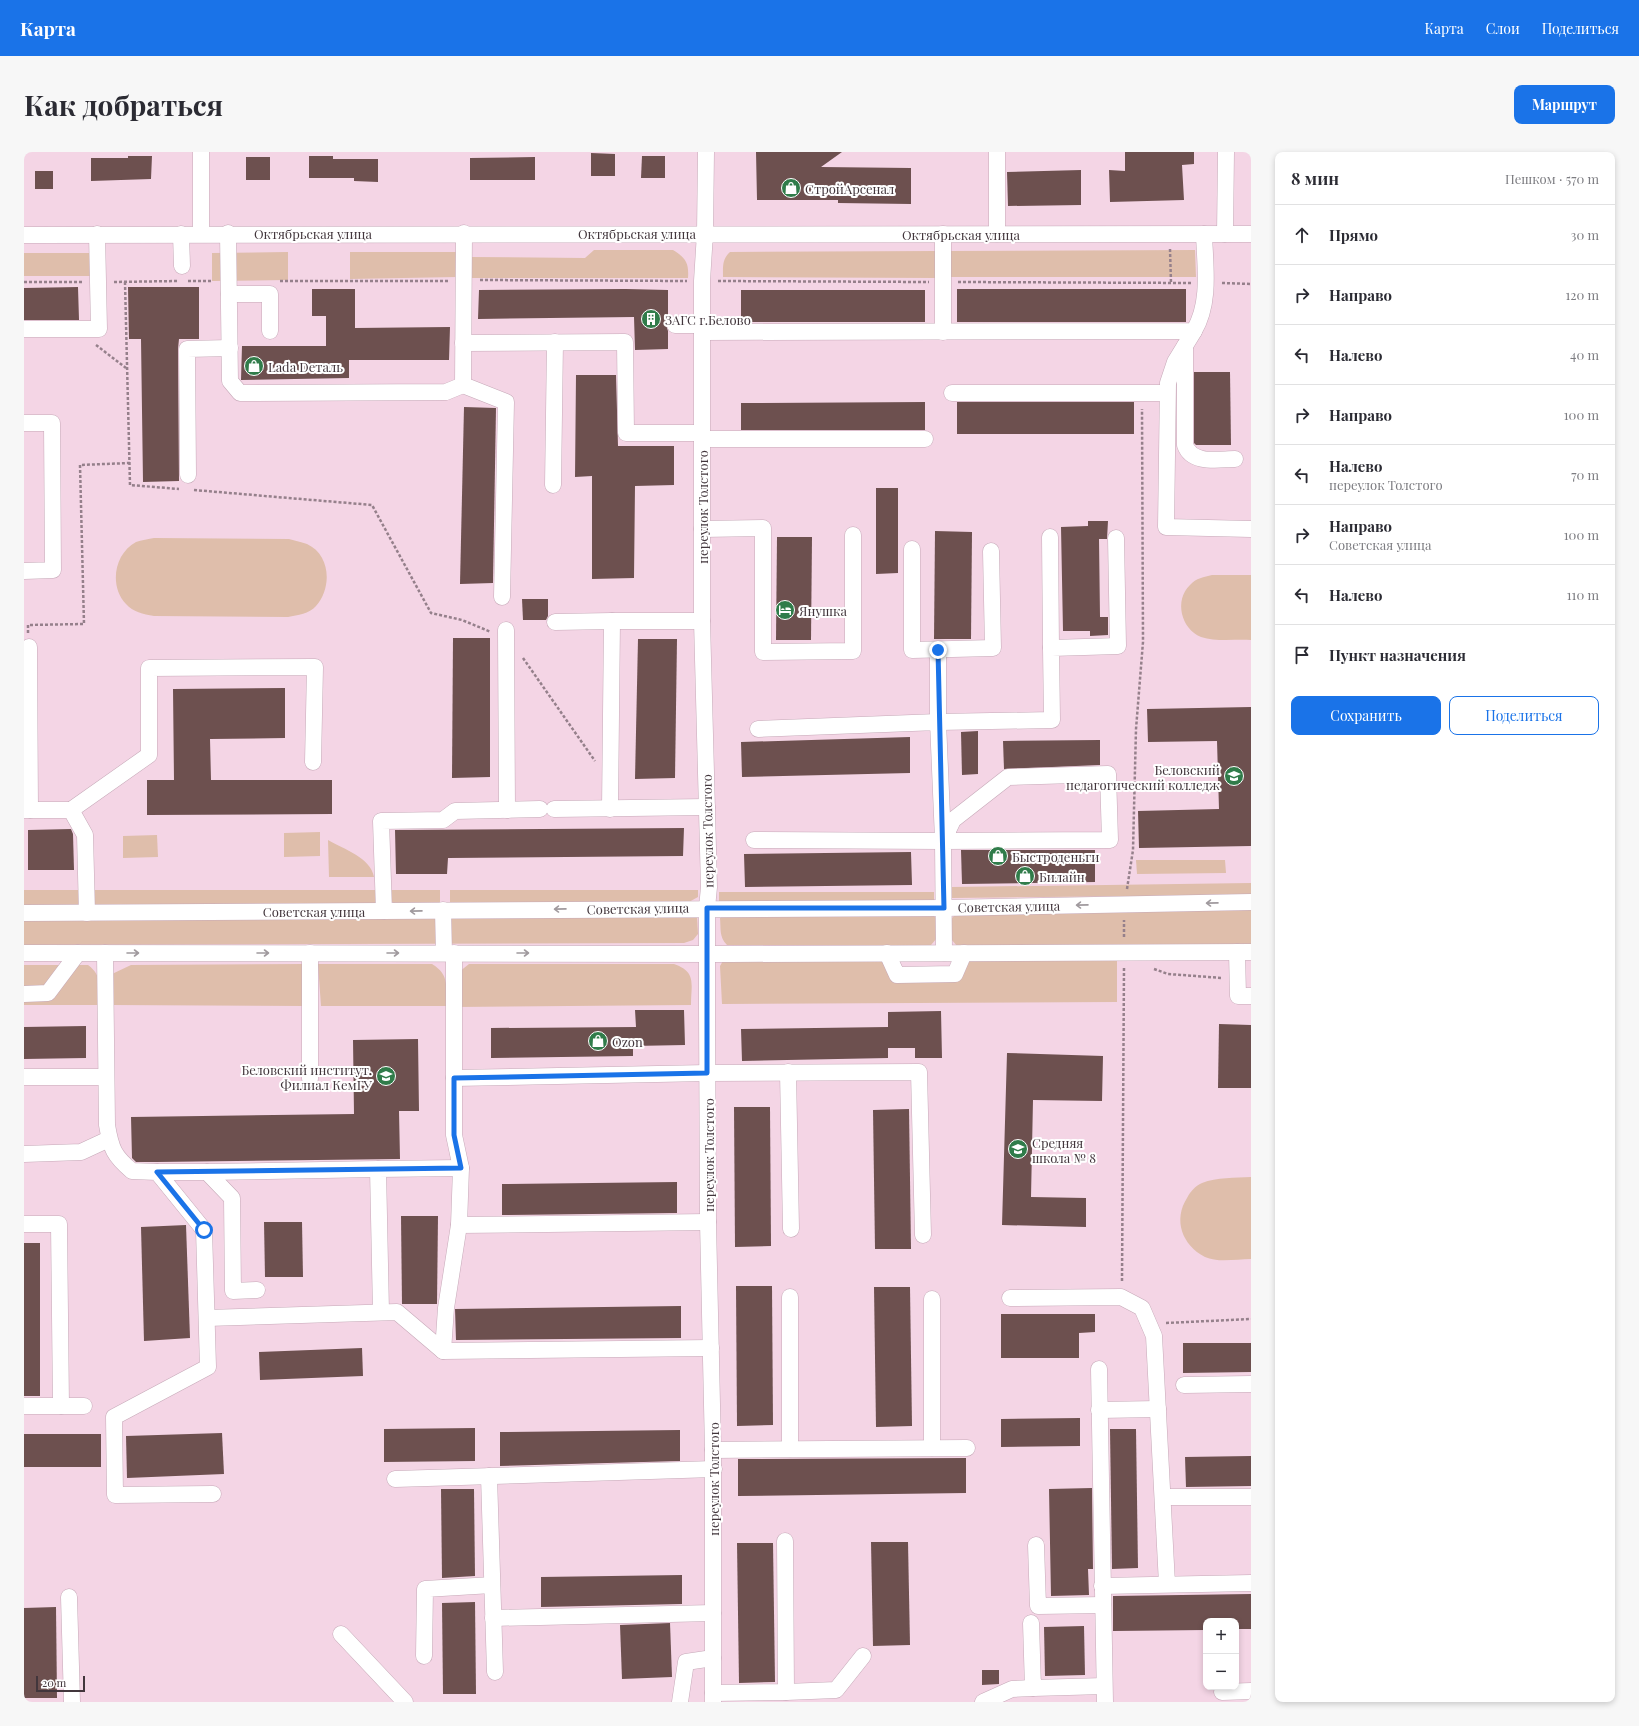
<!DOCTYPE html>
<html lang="ru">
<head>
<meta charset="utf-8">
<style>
	:root { --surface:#fff; --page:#f7f7f7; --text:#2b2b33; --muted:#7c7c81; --line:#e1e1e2; --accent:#1a73e8 }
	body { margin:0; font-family:"Playfair Display",serif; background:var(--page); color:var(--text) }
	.controls { position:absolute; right:12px; bottom:12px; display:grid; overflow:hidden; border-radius:8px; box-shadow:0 2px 6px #0003 }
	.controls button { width:36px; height:36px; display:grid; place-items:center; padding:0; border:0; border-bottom:1px solid var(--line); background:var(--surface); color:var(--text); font:20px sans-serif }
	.scale { position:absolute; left:12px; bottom:10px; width:49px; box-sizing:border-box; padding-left:4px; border:2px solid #42363c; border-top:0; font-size:11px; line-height:14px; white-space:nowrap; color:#42363c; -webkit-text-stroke:3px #fff; paint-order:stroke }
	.stop { position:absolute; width:12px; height:12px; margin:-9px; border:3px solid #1a73e8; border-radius:50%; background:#fff }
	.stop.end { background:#1a73e8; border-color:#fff; box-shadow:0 1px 4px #0008 }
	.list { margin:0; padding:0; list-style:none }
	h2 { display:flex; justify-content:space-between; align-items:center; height:52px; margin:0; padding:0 16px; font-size:17px }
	h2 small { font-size:13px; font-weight:400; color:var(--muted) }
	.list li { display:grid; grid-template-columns:26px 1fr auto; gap:12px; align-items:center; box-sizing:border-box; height:60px; padding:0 16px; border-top:1px solid var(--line) }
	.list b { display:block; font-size:15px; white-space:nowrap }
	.list p { margin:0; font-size:13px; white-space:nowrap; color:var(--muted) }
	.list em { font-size:13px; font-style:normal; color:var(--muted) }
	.actions { display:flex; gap:8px; padding:12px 16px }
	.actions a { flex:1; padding:9px 0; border:1px solid var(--accent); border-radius:8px; text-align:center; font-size:14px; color:var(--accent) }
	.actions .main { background:var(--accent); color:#fff }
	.icon { flex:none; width:22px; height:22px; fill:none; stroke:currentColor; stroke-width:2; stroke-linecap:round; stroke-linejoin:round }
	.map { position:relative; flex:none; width:1227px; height:1550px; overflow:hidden; border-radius:8px }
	header { display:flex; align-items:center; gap:24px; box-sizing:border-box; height:56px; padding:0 20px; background:var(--accent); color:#fff }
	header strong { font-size:19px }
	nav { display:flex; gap:22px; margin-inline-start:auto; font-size:14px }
	.intro { display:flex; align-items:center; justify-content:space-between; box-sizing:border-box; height:96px; padding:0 24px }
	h1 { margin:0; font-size:28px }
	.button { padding:10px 18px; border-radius:8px; background:var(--accent); color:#fff; font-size:14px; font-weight:700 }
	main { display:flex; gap:24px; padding:0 24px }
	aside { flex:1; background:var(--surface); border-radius:8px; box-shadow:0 2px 6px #0003 }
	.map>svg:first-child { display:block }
	.green { fill:#dfbeab }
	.building { fill:#6d504f }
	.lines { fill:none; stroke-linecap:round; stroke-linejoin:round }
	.minor-casing { stroke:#c6a9b8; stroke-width:17 }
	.path { stroke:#95808b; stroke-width:2.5; stroke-dasharray:3 2; stroke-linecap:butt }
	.minor { stroke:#fff; stroke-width:16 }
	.oneway { stroke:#a09a9e }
	.route { stroke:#1a73e8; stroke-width:5 }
	.labels { text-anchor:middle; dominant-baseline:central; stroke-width:4; stroke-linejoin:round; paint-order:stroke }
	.poi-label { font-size:13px; fill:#42363c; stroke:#fff; text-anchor:start }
	.street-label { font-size:13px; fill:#42363c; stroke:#fff }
</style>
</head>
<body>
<header>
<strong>Карта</strong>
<nav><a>Карта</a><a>Слои</a><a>Поделиться</a></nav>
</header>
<div class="intro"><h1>Как добраться</h1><a class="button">Маршрут</a></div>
<main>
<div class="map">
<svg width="1227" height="1550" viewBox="0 0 1227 1550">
	<rect width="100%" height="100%" fill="#f4d5e5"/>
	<!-- green -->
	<g class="green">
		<path d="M570,98h79c13,8 16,13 15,28h-220l1,-21 116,1z"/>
		<path d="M1171,98l1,27h-247v-26z"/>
		<path d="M912,99v27l-213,-1c0,-10 -1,-18 7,-25z"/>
		<path d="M264,100v28l-76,1v-28z"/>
		<path d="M326,100h107v25l-107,2z"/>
		<rect x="0" y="101" width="71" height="23"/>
		<path d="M130,386l135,1c6,2 13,3 18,5 24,11 25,44 9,62 -7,8 -18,9 -28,11l-134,-1c-11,-2 -21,-4 -28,-12 -17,-18 -12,-50 10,-62 5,-2 13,-3 18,-4z"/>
		<path d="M1188,423h39v65c-16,-1 -35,2 -50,-3 -20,-8 -27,-37 -11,-52 6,-7 14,-8 22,-10z"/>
		<path d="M296,680v24l-36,1v-24z"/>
		<path d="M133,683l1,22 -35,1v-22z"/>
		<path d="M304,688c16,9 43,18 46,37h-45z"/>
		<path d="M1112,708h89l1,13 -89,1z"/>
		<path d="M1227,731v12l-299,3v-11z"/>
		<path d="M0,738h58l-4,16 -54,2z"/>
		<path d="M66,738h286l1,15 -281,3 -4,-4z"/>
		<path d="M363,738h53v15l-46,-1 -5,-6z"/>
		<path d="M426,738h248v7l-11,6 -237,2z"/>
		<rect x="695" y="740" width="215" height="11"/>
		<path d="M1227,758v34l-294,2 -6,-7v-20l5,-5z"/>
		<path d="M702,761h205l6,6v19l-6,7h-204c-8,-8 -6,-16 -7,-27z"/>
		<path d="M673,763l1,19 -5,6 -9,3 -660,2v-26z"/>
		<path d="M1093,805v45l-395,2 -2,-38 4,-7 164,-1 5,21h68l8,-21z"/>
		<path d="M279,812l1,42 -194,-1 2,-31 19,-9z"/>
		<path d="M294,812h114c18,11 14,23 14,42h-125z"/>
		<path d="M445,812h205c23,8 17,20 17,41l-235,2 3,-35z"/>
		<path d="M0,813h64c15,11 11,23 11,40h-75z"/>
		<path d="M1227,1025v82c-14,0 -33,4 -46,-2 -23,-12 -32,-37 -18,-59 3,-6 8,-12 15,-15 15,-6 33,-5 49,-6z"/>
	</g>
	<!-- building -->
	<g class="building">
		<path d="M732,0h86l-21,15 90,1v36l-73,-1v-3h-81z"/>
		<path d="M1101,0h69v12l-12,1 2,35 -74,2 -1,-32 16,1z"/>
		<path d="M567,1l24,1v22h-24z"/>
		<path d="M104,4h24l-1,23 -60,2v-23h37z"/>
		<path d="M285,4h24v3h45v23l-24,-1v-3h-45z"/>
		<path d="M618,4h23v22h-24z"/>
		<rect x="222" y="5" width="24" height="23"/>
		<path d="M511,5v23h-65v-22z"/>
		<path d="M1057,18v35l-73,1 -1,-34z"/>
		<rect x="11" y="19" width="18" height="18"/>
		<path d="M54,135l1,33h-55v-32z"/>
		<path d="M104,135h71v52h-20l-1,10 1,132 -36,1 -2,-143h-12z"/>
		<path d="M288,137h43v39l95,-1 -1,33h-100v18l-108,2 1,-34h84v-30h-14z"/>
		<path d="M602,137l42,1v29l-2,6 2,6v18l-33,1 -1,-33 -156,2 1,-29z"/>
		<rect x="933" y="137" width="229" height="33"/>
		<rect x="717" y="138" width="184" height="32"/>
		<path d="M1170,220h36l1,73h-35l-2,-2z"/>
		<path d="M552,223h40l2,71h56v39l-39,1 -1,92 -42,1v-103l-17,1z"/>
		<path d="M901,250v28h-184v-27z"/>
		<rect x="933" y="250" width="177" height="32"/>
		<path d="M440,255l32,1 -3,175 -33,1z"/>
		<path d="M852,336h22v85l-22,1z"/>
		<path d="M1064,369h20l-1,18h-8l1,78h8v18l-18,1v-5h-27l-2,-104 27,-1z"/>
		<path d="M911,379l37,1 -1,107h-37z"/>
		<path d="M753,385h35l-1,103h-35z"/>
		<path d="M498,447h26v17l-2,4h-23z"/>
		<path d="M429,486h37v139l-38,1z"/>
		<path d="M614,487h39l-2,139 -40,1z"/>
		<path d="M261,536v50l-75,1 1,41h121v34l-185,1v-35h27l-1,-91z"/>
		<path d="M1227,555v139l-112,2 -1,-37 81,-2 -2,-68 -69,1 -1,-33z"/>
		<path d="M954,579v43l-16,1 -1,-43z"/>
		<path d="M886,585v36l-168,4 -1,-35z"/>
		<path d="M1076,588v25l-96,4 -1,-28z"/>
		<path d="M660,676l-1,28 -235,2 -1,16h-51l-1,-44z"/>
		<path d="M47,677l2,5 1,36h-46v-40z"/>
		<path d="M937,698h134v32l-133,2z"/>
		<path d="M887,700l1,33 -167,2 -1,-33z"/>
		<path d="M611,858h49l1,35 -52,1v10l-142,2v-30l145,-1z"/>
		<path d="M917,859l1,47h-27v-10h-27v10l-146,3 -1,-32 147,-2v-15z"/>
		<path d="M1195,872l32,1v63h-33z"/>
		<path d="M62,874v32l-62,1v-32z"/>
		<path d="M394,887l1,72h-20l1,48 -243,3h-21l-4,-4 -1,-41 223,-3 -1,-74z"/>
		<path d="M983,901l96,3 -1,45 -69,-1 -2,97 55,1v29l-84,-2z"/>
		<path d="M710,955h36l1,139 -36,1z"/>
		<path d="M885,957l2,140h-36l-2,-139z"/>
		<path d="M653,1030v31l-175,2v-31z"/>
		<path d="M377,1064h37l-1,88h-35z"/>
		<path d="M240,1070h38l1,55h-38z"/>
		<path d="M162,1073l4,113 -46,3 -3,-114z"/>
		<rect x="0" y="1091" width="16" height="153"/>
		<path d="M712,1134h36l1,139 -36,1z"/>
		<path d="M850,1135h36l2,139 -36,1z"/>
		<path d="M657,1154v32l-225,2 -1,-31z"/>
		<path d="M977,1162h94v18l-16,1v25h-78z"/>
		<path d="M1159,1191h68v29l-68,1z"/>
		<path d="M338,1196l1,28 -103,4 -1,-28z"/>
		<path d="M1056,1266v28l-79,1v-28z"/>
		<path d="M451,1276v33l-91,1v-33z"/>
		<path d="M1086,1277h26l2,139 -26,1z"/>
		<path d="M656,1278v31l-180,5v-34z"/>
		<path d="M198,1281l2,41 -97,4 -1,-42z"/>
		<rect x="0" y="1282" width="77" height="33"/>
		<path d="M1227,1304v30l-65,1 -1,-30z"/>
		<path d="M942,1306v35l-228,3v-37z"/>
		<path d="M1068,1336l1,81h-5l1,26 -38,1 -2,-107z"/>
		<path d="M417,1337h33l1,87 -33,2z"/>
		<path d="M847,1390h37l2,103 -37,1z"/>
		<path d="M713,1391h36l2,139 -36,1z"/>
		<path d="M658,1423v29l-141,3v-30z"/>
		<path d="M1227,1442v35h-15v-8h-30v9l-93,1v-35z"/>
		<path d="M451,1450l1,92h-33l-1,-91z"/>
		<path d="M32,1455l1,91h-33v-90z"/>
		<path d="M646,1471l2,54 -50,2 -2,-54z"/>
		<path d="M1060,1474l1,49 -40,1 -1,-49z"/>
		<path d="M958,1518h17v14l-17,1z"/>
	</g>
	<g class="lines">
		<!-- minor casing -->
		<g class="minor-casing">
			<g id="minor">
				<path d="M177,0v81"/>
				<path d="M682,0l-1,81 -3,48v340l7,266 -2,21v102l1,212 5,228v252"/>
				<path d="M204,81l2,148 10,12 206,-1 17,-7"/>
				<path d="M440,81l-1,152 43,17 -4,195"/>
				<path d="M157,82l1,32"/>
				<path d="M919,82v98"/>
				<path d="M973,82v-82"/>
				<path d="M1201,82l1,-82"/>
				<path d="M0,83l1227,-1"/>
				<path d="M205,142h41v37"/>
				<path d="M651,173h27"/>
				<path d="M0,177h75l-2,-95"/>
				<path d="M1170,179l-19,31 -7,21 -2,144 85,2"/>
				<path d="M678,180l492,-1c17,-29 11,-65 10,-97"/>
				<path d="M439,191l162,-1 1,91h76"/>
				<path d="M1161,194v99c7,20 34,14 50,14"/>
				<path d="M928,241h215"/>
				<path d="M0,271h28l1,147 -29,1"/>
				<path d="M678,287h223"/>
				<path d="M164,323l-1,-126 43,-1"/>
				<path d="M529,333l2,-143"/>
				<path d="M678,377l61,-1v124l90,-1v-116"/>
				<path d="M1026,385l1,111"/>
				<path d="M888,397v101l81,-2 -2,-97"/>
				<path d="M531,470l57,-1"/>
				<path d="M482,478l1,180"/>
				<path d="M5,495l1,163"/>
				<path d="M914,498v72l114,-2 -1,-72 67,-2 -2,-108"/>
				<path d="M734,577l180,-7 5,117"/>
				<path d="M530,657l153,-2"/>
				<path d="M586,657l2,-188h90"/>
				<path d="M0,658h47l14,25 2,78"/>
				<path d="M47,658l78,-55v-87l166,-1 -2,95"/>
				<path d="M730,688l189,1"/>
				<path d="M919,689l10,-21 55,-43 100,-3 2,66 -167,1 1,112"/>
				<path d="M419,758l1,43"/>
				<path d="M360,759l-3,-90 62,-1 12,-9 85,-2"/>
				<path d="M0,761l920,-5 307,-6"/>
				<path d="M1213,800l1,44h13"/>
				<path d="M0,801l706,1 521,-2"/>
				<path d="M81,801l2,172c4,24 7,31 25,46l25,1 47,58 4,137 -94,50 1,78 98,-1"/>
				<path d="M286,801v126"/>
				<path d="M863,801l10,22 58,-1 9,-21"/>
				<path d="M0,842l24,-1 30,-40"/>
				<path d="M764,920l3,157"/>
				<path d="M0,925h82"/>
				<path d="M430,926l253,-5 212,-1 4,163"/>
				<path d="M0,1002l57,-2 28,-13"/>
				<path d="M133,1020h50l25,26 1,93 24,-1"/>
				<path d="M183,1020l171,-3"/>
				<path d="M0,1072h35l2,182"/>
				<path d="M435,1073l249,-3"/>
				<path d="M766,1145v152"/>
				<path d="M986,1146l111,-1 21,11 12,28 13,248"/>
				<path d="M908,1147v149"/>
				<path d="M357,1160l-3,-143 83,-1"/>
				<path d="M183,1166l190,-6 46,39 268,-3"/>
				<path d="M419,1199l3,-43 13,-83 2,-57 -7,-33v-182"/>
				<path d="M1075,1217l6,333"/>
				<path d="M1160,1233l67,-1"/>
				<path d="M0,1254h60"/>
				<path d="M1075,1258l59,-1"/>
				<path d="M689,1298l254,-2"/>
				<path d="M465,1324l6,196"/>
				<path d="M371,1327l319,-10"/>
				<path d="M1139,1345h88"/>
				<path d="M1012,1393l2,61 65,-1"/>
				<path d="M1078,1434l149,-3"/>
				<path d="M45,1445l3,105"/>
				<path d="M469,1466l220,-5"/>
				<path d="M1007,1471l2,65 71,-2"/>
				<path d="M317,1482l64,68"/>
				<path d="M400,1504l1,-67 67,-4"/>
				<path d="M762,1540l50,-2 27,-34"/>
				<path d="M1198,1540l29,-1"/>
				<path d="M689,1541l73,-1 -1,-151"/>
				<path d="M656,1550l6,-40 27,-4"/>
				<path d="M959,1550l29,-13 21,-1"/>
			</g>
		</g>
		<!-- path -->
		<g class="path">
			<path d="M1146,97l1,34"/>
			<path d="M456,128l207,1"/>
			<path d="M164,129h25"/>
			<path d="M256,129h169"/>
			<path d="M694,129l211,1"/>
			<path d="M0,130h59"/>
			<path d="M90,130l63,-1"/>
			<path d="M101,130l5,203 49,4"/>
			<path d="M934,130l233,1"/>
			<path d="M1198,131l29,1"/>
			<path d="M72,193l30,23"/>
			<path d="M170,338l178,15 59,108 31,7 29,12"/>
			<path d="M4,481v-8l56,-1 -4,-159 50,-2"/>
			<path d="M499,506l72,103"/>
			<path d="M1103,737l6,-39 3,-121 7,-87 -1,-233"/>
			<path d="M1100,785v-17"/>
			<path d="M1130,817l14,5 54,4"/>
			<path d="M1098,1129l2,-313"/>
			<path d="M1142,1171l85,-4"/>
		</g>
		<!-- minor -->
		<use href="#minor" class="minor"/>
	</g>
	<!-- one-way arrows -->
	<defs><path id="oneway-shaft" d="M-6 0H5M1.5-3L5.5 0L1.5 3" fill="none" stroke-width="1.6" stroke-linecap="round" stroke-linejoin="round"/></defs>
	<g class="oneway">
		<use href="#oneway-shaft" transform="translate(1188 751) rotate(179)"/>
		<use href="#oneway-shaft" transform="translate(1058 753) rotate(179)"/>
		<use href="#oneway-shaft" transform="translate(536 757) rotate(179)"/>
		<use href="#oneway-shaft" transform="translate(392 759) rotate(179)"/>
		<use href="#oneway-shaft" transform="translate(109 801)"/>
		<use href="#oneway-shaft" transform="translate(239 801)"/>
		<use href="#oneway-shaft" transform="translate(369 801)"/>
		<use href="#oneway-shaft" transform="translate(499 801)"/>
	</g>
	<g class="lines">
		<!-- route -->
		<path class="route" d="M180,1078l-47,-58 304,-4 -7,-33v-57l253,-5v-165h237l-6,-258"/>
	</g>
	<!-- icons -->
	<defs>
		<g id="shop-disc" transform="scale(1)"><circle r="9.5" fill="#307c4a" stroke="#fff"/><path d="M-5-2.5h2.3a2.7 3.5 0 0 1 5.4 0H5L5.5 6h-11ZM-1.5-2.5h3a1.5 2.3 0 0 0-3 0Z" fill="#fff"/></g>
		<g id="building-disc" transform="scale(1)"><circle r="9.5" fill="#307c4a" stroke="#fff"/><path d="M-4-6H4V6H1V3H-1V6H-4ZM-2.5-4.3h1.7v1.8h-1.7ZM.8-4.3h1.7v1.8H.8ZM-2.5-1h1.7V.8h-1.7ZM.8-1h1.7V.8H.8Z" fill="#fff"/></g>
		<g id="hotel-disc" transform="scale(1)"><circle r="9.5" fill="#307c4a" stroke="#fff"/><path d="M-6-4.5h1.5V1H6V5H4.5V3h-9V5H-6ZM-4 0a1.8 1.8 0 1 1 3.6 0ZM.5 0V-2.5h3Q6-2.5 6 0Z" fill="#fff"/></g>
		<g id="university-disc" transform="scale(1)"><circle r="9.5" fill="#307c4a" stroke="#fff"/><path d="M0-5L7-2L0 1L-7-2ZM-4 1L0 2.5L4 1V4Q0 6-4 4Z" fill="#fff"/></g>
		<g id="school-disc" transform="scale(1)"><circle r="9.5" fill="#307c4a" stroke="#fff"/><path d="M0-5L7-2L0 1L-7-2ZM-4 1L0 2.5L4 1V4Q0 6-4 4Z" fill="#fff"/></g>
	</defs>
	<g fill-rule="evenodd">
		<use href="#shop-disc" x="767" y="36"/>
		<use href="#building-disc" x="627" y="167"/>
		<use href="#shop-disc" x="230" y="214"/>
		<use href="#hotel-disc" x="761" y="458"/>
		<use href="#university-disc" x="1210" y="624"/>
		<use href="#shop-disc" x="974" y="704"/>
		<use href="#shop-disc" x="1001" y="724"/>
		<use href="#shop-disc" x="574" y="889"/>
		<use href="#university-disc" x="362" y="924"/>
		<use href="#school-disc" x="994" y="997"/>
	</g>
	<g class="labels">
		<!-- poi labels -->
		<g class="poi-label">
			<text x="781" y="36">СтройАрсенал</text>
			<text x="641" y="167">ЗАГС г.Белово</text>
			<text x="244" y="214">Lada Dеталь</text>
			<text x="775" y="458">Янушка</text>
			<text x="1196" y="617" text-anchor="end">Беловский<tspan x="1196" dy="15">педагогический колледж</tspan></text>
			<text x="988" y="704">Быстроденьги</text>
			<text x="1015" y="724">Билайн</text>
			<text x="588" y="889">Ozon</text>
			<text x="348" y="917" text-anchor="end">Беловский институт.<tspan x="348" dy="15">Филиал КемГУ</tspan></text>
			<text x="1008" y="990">Средняя<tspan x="1008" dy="15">школа № 8</tspan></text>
		</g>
		<!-- street labels -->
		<g class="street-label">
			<text x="289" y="81">Октябрьская улица</text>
			<text x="613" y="81">Октябрьская улица</text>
			<text x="937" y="82">Октябрьская улица</text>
			<text transform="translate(678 355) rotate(-90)">переулок Толстого</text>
			<text transform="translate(683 679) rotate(-91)">переулок Толстого</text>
			<text transform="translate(985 754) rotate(-1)">Советская улица</text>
			<text transform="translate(614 756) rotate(-1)">Советская улица</text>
			<text x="290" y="759">Советская улица</text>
			<text transform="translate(684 1003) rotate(-90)">переулок Толстого</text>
			<text transform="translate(689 1327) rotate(-90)">переулок Толстого</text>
		</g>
	</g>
</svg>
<div class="controls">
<button>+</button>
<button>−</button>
</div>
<div class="scale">20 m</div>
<div class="stop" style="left:180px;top:1078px"></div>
<div class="stop end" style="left:914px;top:498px"></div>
</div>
<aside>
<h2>8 мин<small>Пешком · 570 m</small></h2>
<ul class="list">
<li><svg class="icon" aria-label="ahead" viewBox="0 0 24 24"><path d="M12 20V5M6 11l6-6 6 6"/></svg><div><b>Прямо</b></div><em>30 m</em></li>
<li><svg class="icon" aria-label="right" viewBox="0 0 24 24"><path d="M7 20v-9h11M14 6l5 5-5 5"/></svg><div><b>Направо</b></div><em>120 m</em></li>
<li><svg class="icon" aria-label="left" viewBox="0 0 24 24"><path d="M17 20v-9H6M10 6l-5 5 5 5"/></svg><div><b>Налево</b></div><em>40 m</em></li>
<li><svg class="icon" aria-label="right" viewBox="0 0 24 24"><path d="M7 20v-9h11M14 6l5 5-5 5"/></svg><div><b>Направо</b></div><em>100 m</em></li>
<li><svg class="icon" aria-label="left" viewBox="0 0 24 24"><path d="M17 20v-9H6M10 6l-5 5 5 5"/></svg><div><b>Налево</b><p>переулок Толстого</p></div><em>70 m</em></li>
<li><svg class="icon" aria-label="right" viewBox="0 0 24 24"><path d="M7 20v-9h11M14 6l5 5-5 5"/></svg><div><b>Направо</b><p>Советская улица</p></div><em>100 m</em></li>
<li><svg class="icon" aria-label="left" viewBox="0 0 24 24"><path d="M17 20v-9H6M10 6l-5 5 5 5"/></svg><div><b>Налево</b></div><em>110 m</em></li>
<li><svg class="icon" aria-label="arrive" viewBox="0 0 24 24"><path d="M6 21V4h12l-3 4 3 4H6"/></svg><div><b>Пункт назначения</b></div></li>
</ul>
<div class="actions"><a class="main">Сохранить</a><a>Поделиться</a></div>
</aside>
</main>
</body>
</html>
